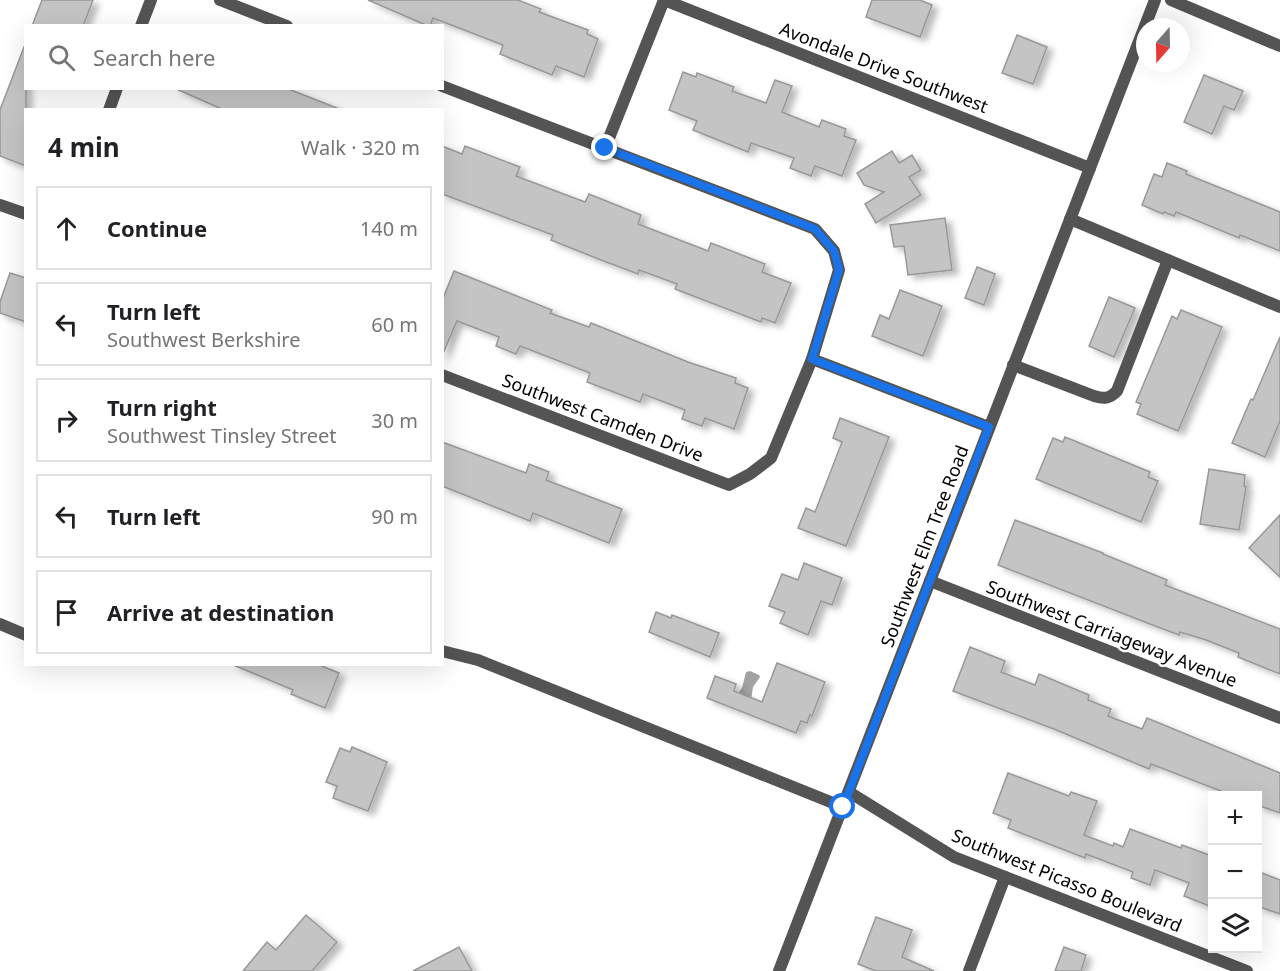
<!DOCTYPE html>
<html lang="en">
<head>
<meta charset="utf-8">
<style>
	:root { --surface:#fff; --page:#f2f2f2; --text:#202124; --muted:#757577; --line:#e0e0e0 }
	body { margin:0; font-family:"Noto Sans",sans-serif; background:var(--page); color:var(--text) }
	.controls { position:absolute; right:18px; bottom:18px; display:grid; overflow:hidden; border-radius:0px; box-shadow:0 6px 24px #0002 }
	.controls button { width:54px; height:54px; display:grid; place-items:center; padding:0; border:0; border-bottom:2px solid var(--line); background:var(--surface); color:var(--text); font:30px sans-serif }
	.compass { position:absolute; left:1136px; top:18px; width:54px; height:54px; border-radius:50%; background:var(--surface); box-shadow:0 6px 24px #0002; rotate:200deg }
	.stop { position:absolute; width:18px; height:18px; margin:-14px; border:4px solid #1a73e8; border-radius:50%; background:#fff }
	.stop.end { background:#1a73e8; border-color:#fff; box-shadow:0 2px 6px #0008 }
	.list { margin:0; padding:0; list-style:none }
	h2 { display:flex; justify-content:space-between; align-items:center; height:78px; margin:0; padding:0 24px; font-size:26px }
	h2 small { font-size:20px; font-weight:400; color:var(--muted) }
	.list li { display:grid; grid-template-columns:39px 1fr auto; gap:18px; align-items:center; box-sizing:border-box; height:84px; margin:0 12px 12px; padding:0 12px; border:2px solid var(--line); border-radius:0px }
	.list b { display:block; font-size:22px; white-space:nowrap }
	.list p { margin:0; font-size:20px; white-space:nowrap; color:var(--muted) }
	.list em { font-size:20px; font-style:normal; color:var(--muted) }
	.icon { flex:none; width:33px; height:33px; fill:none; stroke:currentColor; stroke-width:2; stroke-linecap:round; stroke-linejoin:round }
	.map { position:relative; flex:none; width:1280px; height:971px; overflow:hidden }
	.search { position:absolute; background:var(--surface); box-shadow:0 6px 24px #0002; left:24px; top:24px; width:420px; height:66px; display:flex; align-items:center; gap:15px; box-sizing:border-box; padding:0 21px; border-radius:0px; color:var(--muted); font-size:22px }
	.panel { position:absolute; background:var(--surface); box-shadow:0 6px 24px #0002; left:24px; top:108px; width:420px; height:558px; border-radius:0px }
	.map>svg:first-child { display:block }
	.water { fill:#a2a2a2 }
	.building { fill:#c4c4c4; stroke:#989898; stroke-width:1.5; filter:url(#shadow) }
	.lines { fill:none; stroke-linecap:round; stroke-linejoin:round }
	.service { stroke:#545454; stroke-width:12 }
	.minor { stroke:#545454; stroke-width:12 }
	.tertiary { stroke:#545454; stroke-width:12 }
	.route { stroke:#1a73e8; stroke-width:8 }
	.labels { text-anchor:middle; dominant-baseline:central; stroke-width:5; stroke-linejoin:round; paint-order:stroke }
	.street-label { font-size:18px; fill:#000; stroke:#fff }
</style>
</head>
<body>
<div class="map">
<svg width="1280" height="971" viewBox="0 0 1280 971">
	<defs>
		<filter id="shadow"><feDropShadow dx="6" dy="4" stdDeviation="3" flood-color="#0004"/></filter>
	</defs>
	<rect width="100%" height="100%" fill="#fff"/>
	<!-- water -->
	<path class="water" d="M750,671l9,4 1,2 -7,10 -2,13 -15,-4 6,-8 4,-16z"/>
	<!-- building -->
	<g class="building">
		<path d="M42,0h51l-10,26h-51z"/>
		<path d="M368,0h150l23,9 -2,3 49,18 -1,4 11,5 -14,38 -28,-11 -4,9 -52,-21 3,-9 -70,-27 -3,8h-2z"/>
		<path d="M872,0h48l12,5 -12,32 -54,-20z"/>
		<path d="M1017,35l30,12 -14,37 -31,-11z"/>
		<path d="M24,47l2,1v118l-26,-10v-46z"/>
		<path d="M683,72l13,5 1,-4 37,14 -2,4 34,12 9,-23 17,6 -10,26 37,15 3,-7 24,9 -2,7 12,4 -14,36 -27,-10 -4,10 -21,-8 4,-10 -43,-15 -3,9 -55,-22 4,-9 -28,-11z"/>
		<path d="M1204,75l39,16 -9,19 -10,-4 -12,28 -28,-12z"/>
		<path d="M174,88h112l51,20v2h-113z"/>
		<path d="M442,146l20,8 3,-8 55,21 -4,9 69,26 4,-8 52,21 -3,9 70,27 3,-8 54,21 -3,8 29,11 -16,40 -13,-5 -1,4 -86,-33 2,-5 -38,-14 -1,4 -37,-14 -50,-20 2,-5 -111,-41z"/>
		<path d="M892,151l7,12 13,-8 9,15 -12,7 12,18 -45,28 -11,-19 19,-12 -20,-7 -7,-12z"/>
		<path d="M1167,163l20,8 -1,3 94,38v39l-40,-16 -1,3 -63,-26 -2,4 -10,-4 -1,2 -21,-9 12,-31 8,3z"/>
		<path d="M945,218l7,52 -44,5 -4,-29 -10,1 -4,-22z"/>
		<path d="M977,267l18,7 -11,31 -19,-7z"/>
		<path d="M454,271l98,39 -2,3 39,14 2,-4 97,39 48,16 -1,5 13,5 -14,41 -29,-11 -3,8 -20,-7 3,-9 -42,-16 -3,8 -53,-20 3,-9 -70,-27 -4,8 -20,-8 3,-9 -42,-16 -15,35v-55z"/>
		<path d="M10,273l16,5v44l-26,-9v-11z"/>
		<path d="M900,290l42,16 -19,50 -51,-20 8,-21 9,4z"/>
		<path d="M1109,297l26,11 -21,49 -25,-11z"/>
		<path d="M1181,310l41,17 -44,104 -41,-17 4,-10 -5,-2 36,-86 5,3z"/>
		<path d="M1280,337v84l-15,36 -33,-14 19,-44 2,1z"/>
		<path d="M840,418l49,19 -43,109 -48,-18 8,-20 9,4 27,-70 -9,-4z"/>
		<path d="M1065,437l85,35 -2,5 10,4 -17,41 -105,-43 17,-41 10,4z"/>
		<path d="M442,442l84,31 3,-9 20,8 -3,8 76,29 -13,34 -76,-30 -3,8 -88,-35z"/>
		<path d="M1209,469l36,6 -1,11 2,1 -7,43 -39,-6z"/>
		<path d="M1280,515v62l-31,-29z"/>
		<path d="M1015,520l88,33v1l64,26 -2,5 115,44v45l-42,-17 1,-4 -33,-13 -26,-8 -1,3 -29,-11 -152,-59z"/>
		<path d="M804,563l38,15 -10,27 -11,-4 -13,34 -28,-12 5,-11 -16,-6 13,-32 16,6z"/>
		<path d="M656,612l15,6 1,-3 47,18 -9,24 -61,-25z"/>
		<path d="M970,647l35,14 -4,11 34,13 4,-11 50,21 -1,5 23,9 -3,7 34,13 5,-11 133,55v40l-23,-8v-10h-26l-80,-31 -2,5 -95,-40 -101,-38z"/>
		<path d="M777,663l48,19 -13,34 -2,-1 -3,8 -6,-2 -5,12 -89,-35 8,-22 21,8 -2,7 28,11z"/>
		<path d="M231,664h86l22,9 -14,35 -34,-14 2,-4z"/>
		<path d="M352,747l35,15 -19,49 -35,-13 4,-12 -11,-4 14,-34 10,4z"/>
		<path d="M1008,773l61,23 2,-4 26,9 -13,34 29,11 1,-3 9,4 7,-18 51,19 1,-3 30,11v51l-28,-11 5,-13 -34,-13 -5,15 -19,-7 2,-6 -47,-18 -1,4 -77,-30 3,-8 -18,-7z"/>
		<path d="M1257,871l23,9v34l-23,-8z"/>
		<path d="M306,915l31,27 -25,29h-69l24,-29 9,8z"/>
		<path d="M876,917l36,13 -10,27 32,14h-58l-18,-7z"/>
		<path d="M459,947l13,24h-59z"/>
		<path d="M1064,947l22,8 -5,16h-26z"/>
	</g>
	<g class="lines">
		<!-- service -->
		<g class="service">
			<path d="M1171,0l109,46"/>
			<path d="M1013,365l81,31c10,3 15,3 23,-5l51,-131"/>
			<path d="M442,651l36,9 365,147"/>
		</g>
		<!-- minor -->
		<g class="minor">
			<path d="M220,0l67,26"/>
			<path d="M141,26l10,-26"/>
			<path d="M442,86l373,143 19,22 5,19 -27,89 -41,99 -21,16 -21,11 -287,-110"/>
			<path d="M109,110l8,-22"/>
			<path d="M605,148l59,-148 426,168"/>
			<path d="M0,205l26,9"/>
			<path d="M1070,219l210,88"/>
			<path d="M812,359l177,68"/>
			<path d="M930,581l350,137"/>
			<path d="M0,624l26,11"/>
			<path d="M849,792l105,65 293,114"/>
			<path d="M969,971l36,-94"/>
		</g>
		<!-- tertiary -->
		<path class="tertiary" d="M779,971l376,-971"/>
	</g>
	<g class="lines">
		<!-- route -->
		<path class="route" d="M605,148l210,81 19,22 5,19 -27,89 177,68 -146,380"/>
	</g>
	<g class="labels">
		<!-- street labels -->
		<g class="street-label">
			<text transform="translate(884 67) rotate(21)">Avondale Drive Southwest</text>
			<text transform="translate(603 417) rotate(21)">Southwest Camden Drive</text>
			<text transform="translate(924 546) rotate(-69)">Southwest Elm Tree Road</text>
			<text transform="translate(1112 633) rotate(21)">Southwest Carriageway Avenue</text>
			<text transform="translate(1067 880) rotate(22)">Southwest Picasso Boulevard</text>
		</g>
	</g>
</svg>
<div class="controls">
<button>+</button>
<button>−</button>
<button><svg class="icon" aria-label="layers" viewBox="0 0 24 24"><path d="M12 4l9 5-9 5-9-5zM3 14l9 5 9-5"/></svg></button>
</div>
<svg class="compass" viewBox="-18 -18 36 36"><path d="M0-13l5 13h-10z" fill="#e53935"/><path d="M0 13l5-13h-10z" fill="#757577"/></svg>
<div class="stop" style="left:843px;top:807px"></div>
<div class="stop end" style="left:605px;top:148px"></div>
<div class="search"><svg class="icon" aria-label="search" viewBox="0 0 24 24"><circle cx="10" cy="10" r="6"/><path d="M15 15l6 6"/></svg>Search here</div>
<section class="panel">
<h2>4 min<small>Walk · 320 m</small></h2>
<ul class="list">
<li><svg class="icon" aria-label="ahead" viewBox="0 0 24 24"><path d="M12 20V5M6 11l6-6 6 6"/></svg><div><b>Continue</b></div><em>140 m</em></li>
<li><svg class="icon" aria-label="left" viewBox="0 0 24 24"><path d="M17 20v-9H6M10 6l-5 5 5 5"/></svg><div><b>Turn left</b><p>Southwest Berkshire</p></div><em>60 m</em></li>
<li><svg class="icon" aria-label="right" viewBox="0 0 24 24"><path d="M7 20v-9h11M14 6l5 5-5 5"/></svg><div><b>Turn right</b><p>Southwest Tinsley Street</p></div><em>30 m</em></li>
<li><svg class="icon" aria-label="left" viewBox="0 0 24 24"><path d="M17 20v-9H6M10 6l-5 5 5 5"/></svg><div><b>Turn left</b></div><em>90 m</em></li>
<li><svg class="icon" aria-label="arrive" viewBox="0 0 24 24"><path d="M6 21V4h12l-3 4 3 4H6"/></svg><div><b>Arrive at destination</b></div></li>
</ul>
</section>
</div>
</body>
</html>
